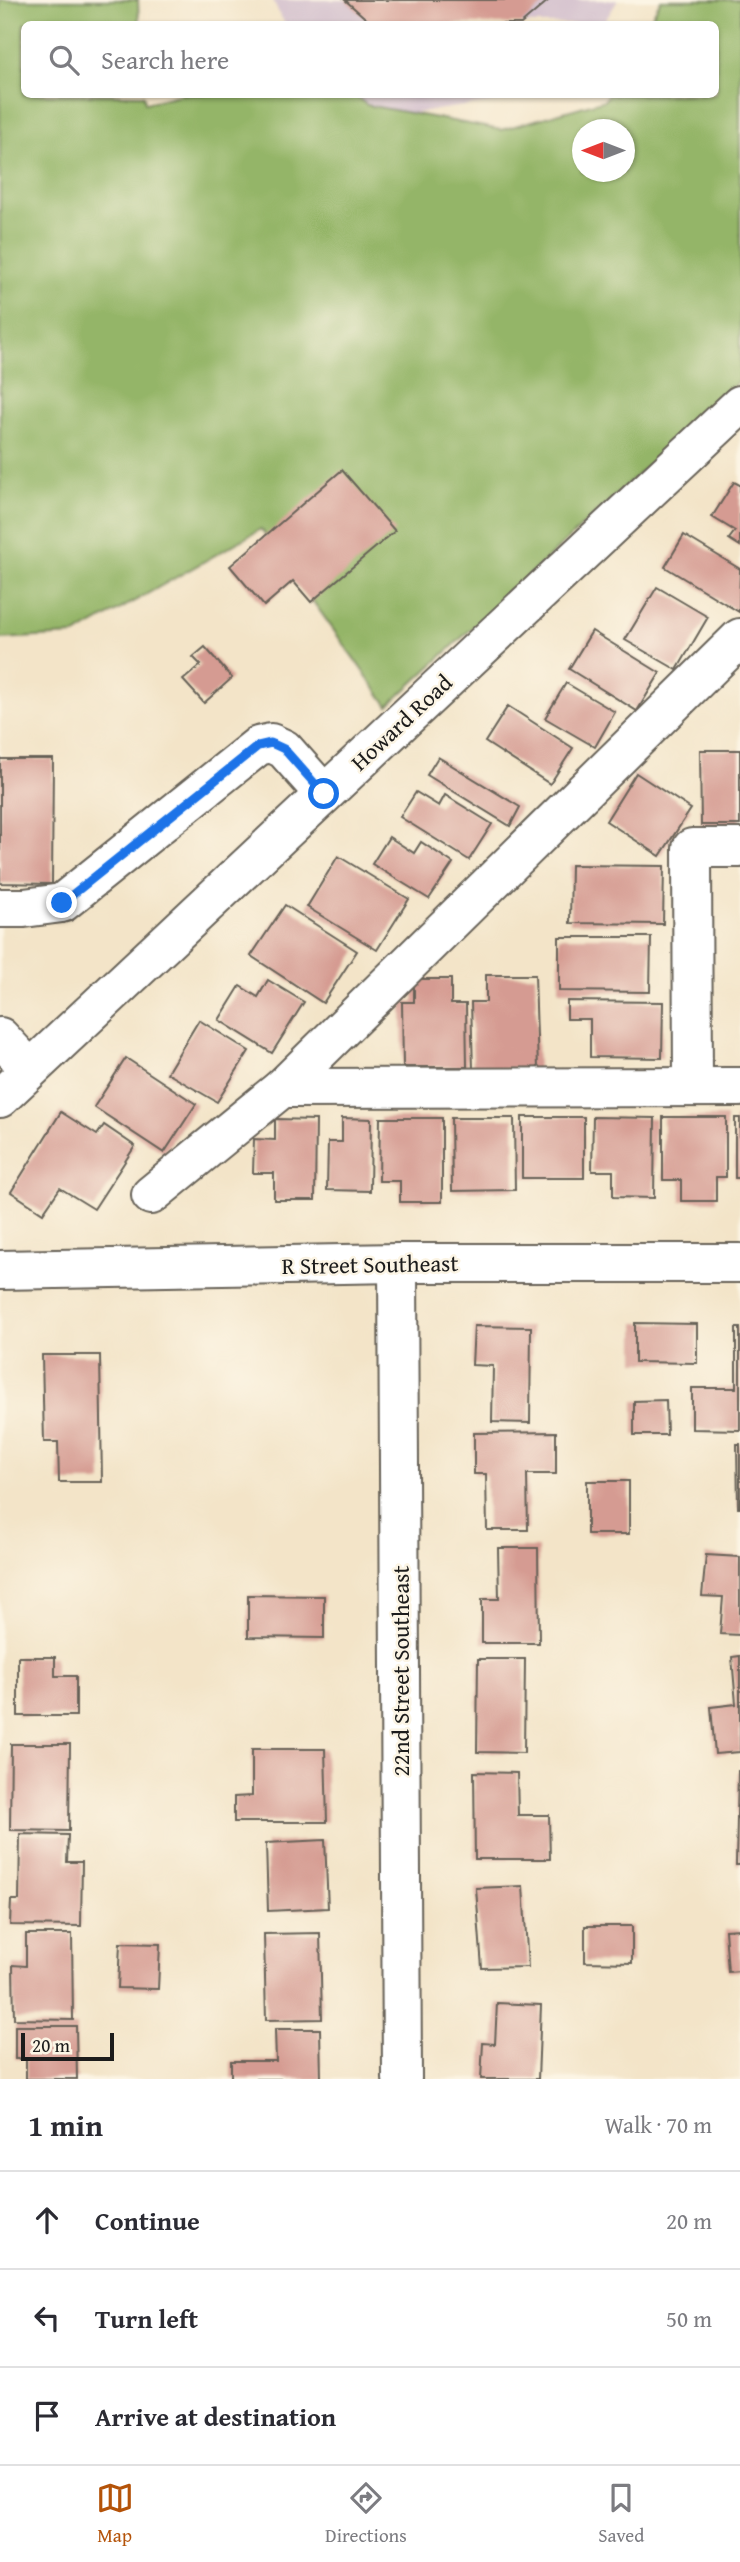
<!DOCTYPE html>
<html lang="en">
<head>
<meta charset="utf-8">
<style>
	:root { --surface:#fff; --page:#f2f2f3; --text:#2b2b33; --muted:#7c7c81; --line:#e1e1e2; --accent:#b45309 }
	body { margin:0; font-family:"Gentium Book Plus",serif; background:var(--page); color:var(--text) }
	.compass { position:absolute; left:572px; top:119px; width:63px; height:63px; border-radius:50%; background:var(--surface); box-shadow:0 2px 5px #0004; rotate:270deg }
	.scale { position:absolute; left:21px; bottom:18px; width:93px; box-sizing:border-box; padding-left:7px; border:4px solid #1c1c1c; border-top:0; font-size:19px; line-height:24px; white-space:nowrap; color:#1c1c1c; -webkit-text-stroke:5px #fcf5e5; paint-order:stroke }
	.stop { position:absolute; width:21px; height:21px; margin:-16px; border:5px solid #1a73e8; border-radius:50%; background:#fff }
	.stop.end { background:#1a73e8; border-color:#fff; box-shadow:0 2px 7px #0008 }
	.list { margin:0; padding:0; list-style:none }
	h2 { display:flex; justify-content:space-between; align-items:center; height:91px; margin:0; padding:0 28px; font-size:30px }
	h2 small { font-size:23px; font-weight:400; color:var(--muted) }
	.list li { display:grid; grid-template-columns:46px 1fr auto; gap:21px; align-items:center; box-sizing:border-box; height:98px; padding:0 28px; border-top:2px solid var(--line) }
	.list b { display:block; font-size:26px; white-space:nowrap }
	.list em { font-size:23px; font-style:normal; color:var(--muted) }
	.icon { flex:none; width:38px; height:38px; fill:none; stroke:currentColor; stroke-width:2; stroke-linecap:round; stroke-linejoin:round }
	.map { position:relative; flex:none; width:740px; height:2079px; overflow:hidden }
	.search { position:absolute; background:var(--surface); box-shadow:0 2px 5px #0004; left:21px; right:21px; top:21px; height:77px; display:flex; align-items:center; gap:18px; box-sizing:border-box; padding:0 24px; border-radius:10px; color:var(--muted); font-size:26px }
	.sheet { height:385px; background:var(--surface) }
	nav { display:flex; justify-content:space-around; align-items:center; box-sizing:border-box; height:98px; border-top:2px solid var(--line); background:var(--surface); font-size:19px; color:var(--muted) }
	nav a { display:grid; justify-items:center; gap:4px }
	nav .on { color:var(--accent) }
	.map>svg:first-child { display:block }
	.industrial { fill:#d1bdcc }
	.forest { fill:#94b568; stroke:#586842; stroke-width:2; fill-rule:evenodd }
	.building { fill:#d59b92 }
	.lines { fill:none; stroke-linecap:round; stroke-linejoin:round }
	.minor-casing { stroke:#676258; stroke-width:42 }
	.minor { stroke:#fff; stroke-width:38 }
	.route { stroke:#1a73e8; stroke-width:9 }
	.labels { text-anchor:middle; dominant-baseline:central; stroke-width:5; stroke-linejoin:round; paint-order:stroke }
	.street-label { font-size:23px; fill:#1c1c1c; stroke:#fcf5e5 }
</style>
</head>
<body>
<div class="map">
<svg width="740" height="2079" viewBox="0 0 740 2079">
	<rect width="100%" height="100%" fill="#fcf5e5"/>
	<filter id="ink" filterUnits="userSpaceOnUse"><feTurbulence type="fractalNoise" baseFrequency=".0143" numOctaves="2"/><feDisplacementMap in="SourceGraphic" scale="14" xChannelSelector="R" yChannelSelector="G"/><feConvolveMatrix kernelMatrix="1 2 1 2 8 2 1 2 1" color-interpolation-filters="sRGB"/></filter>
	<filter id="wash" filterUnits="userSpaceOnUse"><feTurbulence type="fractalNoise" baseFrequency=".00686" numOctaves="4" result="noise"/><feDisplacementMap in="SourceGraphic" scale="28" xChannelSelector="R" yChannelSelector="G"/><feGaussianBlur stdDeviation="1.57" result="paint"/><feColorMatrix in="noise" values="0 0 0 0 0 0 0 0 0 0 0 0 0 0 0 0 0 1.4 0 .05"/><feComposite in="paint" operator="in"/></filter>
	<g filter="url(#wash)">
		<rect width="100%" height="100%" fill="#f3e4c8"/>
		<!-- industrial -->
		<g class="industrial">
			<path d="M272,0h346l-15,24h-318z"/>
			<path d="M325,95h221l-205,28z"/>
		</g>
		<!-- forest -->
		<path class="forest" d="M0,0h138l1,24h-115v70l120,1 1,8 38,-9 171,1 13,10 134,25 104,-30 3,-5 108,-1v-70h-68l13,-24h79v380l-352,326 -127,-177 -186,106 -75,4zM582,130h42v42h-42z"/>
		<g id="blocks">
			<!-- building -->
			<g class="building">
				<path d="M345,0h204l-28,24h-149z"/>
				<path d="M342,470l53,61 -84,71 -18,-21 -29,25 -34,-40z"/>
				<path d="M734,482l6,3v61l-11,-7 6,-8 -23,-14z"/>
				<path d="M684,535l56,34 -1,43 -74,-45z"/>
				<path d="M657,587l51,30 -31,53 -52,-30z"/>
				<path d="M592,631l68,42 -23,38 -68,-42z"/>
				<path d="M205,647l27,31 -28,25 -21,-23 18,-15 -8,-8z"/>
				<path d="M566,683l49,29 -20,35 -50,-29z"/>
				<path d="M508,706l65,42 -23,36 -65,-42z"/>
				<path d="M700,750h40v75h-39z"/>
				<path d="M438,757l82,50 -10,19 -83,-51z"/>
				<path d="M0,759h53l-1,125 -52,-1z"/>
				<path d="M636,773l55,36 -31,47 -54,-35z"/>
				<path d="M416,792l23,14 6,-11 47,29 -23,36 -69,-43z"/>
				<path d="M389,837l25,16 7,-11 32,21 -24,36 -57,-35z"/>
				<path d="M338,856l71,43 -32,51 -70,-43z"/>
				<path d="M571,865l93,1 -1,58 -93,-1z"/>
				<path d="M285,905l72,46 -34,52 -72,-47z"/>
				<path d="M559,937h92l-1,55 -91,-1z"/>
				<path d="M486,975h49l3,94h-65l-2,-67h15z"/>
				<path d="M414,979h37v25h15l1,63h-64l-1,-65h12z"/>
				<path d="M268,980l36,22 -32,51 -53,-33 21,-34 18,11z"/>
				<path d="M567,1001l96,1 -1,56 -72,-1v-38h-23z"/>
				<path d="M199,1020l50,31 -32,51 -50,-29z"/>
				<path d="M126,1058l70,46 -32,49 -70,-46z"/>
				<path d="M61,1112l36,23 7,-10 31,21 -41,63 -34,-21 -17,25 -32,-21z"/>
				<rect x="522" y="1117" width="62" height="61"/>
				<path d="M593,1117l62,1 -1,80 -41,-1v-26h-21z"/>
				<path d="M663,1117h63v60h-10v24h-35v-21h-18z"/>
				<path d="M342,1118l29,1 -1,72 -43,-1 1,-48h14z"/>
				<path d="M380,1118h62v84h-42v-21h-21z"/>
				<path d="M451,1118h63l1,72 -63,1z"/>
				<rect x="735" y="1118" width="5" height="60"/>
				<path d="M275,1119l41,1 -1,80h-41v-27h-21l1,-34 21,1z"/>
				<path d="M635,1323l62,1v39l-62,-1z"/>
				<path d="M474,1326l57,1 -1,96 -38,-1 1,-56 -21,-1z"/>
				<path d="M736,1328h4v102l-48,-1v-41h44z"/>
				<path d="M42,1355h58l2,127h-43l-1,-40h-14z"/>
				<path d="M666,1400l1,35h-33v-34z"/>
				<path d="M556,1432v42h-29l1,56h-41l-1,-56h-12v-41z"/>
				<path d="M737,1444h3v64h-2z"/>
				<rect x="587" y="1481" width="42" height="53"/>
				<path d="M498,1548h40l1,95h-57v-44h17z"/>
				<path d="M706,1555l34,2v78l-20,-1 3,-37 -21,-1z"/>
				<path d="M248,1595l76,1v42l-76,-1z"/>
				<path d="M740,1656v96l-25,2 -4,-47 25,-3 -4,-47z"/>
				<path d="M18,1657h37v19h21v40h-58z"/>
				<path d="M478,1659h47l-1,94 -47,-1z"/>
				<path d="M11,1744h59l-1,87 -59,-1z"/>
				<path d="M252,1749h73l2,73h-93v-25l18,-1z"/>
				<path d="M738,1771h2v94h-4z"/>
				<path d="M474,1772l43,1 1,42h31l1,44h-75z"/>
				<path d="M20,1834l48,1 -1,27h15l-1,64 -71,-1 1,-25h8z"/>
				<path d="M325,1840l3,68 -60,3 -2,-68z"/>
				<path d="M523,1886l5,81 -46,1 -6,-80z"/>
				<path d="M585,1926h47v37l-47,-1z"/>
				<path d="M740,1929v42l-12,1 -3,-42z"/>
				<path d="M320,1933l2,86 -56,1 -2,-86z"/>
				<path d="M26,1934h46l1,86 -59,-1 -1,-54 13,1z"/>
				<path d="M120,1943l40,1 -2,45 -40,-1z"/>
				<path d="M497,2003l44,2 -3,74h-57l2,-36 12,1z"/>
				<path d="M15,2026h61l1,53h-51v-20h-11z"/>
				<path d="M275,2029h45l1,50h-90v-18h45z"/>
			</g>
		</g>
	</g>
	<g filter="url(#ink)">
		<use href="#blocks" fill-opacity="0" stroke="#676258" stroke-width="2"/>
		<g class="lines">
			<!-- minor casing -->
			<g class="minor-casing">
				<g id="minor">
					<path d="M0,908h24l38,-5 196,-157 13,-3 13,6 40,45"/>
					<path d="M0,1037l30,32"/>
					<path d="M693,1087l-1,-239h48"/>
					<path d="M282,1088l458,-1"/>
					<path d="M0,1098l740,-693"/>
					<path d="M151,1195l131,-107 458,-450"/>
					<path d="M398,1263l4,816"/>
					<path d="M0,1270l398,-7h342"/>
				</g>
			</g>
			<!-- minor -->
			<use href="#minor" class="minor"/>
		</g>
	</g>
	<g class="lines" filter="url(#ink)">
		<!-- route -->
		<path class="route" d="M62,903l196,-157 13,-3 13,6 40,45"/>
	</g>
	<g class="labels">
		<!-- street labels -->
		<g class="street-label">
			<text transform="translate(401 722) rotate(-43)">Howard Road</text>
			<text transform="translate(370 1264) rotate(-1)">R Street Southeast</text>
			<text transform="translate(400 1671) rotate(-90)">22nd Street Southeast</text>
		</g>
	</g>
</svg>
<svg class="compass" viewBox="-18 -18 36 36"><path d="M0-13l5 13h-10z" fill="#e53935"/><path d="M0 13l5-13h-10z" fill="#7c7c81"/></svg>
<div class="scale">20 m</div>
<div class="stop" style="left:324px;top:794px"></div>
<div class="stop end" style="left:62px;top:903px"></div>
<div class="search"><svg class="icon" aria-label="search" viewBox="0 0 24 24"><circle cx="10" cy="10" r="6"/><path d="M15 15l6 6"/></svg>Search here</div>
</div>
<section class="sheet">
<h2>1 min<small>Walk · 70 m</small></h2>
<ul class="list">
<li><svg class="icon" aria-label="ahead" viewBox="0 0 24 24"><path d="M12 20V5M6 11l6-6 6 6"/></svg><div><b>Continue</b></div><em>20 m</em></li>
<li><svg class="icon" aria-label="left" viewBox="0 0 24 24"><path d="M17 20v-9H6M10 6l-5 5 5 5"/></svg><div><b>Turn left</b></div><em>50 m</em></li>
<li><svg class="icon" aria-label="arrive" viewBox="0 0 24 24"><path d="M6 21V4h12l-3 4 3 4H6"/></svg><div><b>Arrive at destination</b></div></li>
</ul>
</section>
<nav>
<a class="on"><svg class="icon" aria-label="map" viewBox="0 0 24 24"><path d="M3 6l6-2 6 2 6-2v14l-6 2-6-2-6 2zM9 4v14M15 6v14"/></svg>Map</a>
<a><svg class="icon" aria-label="directions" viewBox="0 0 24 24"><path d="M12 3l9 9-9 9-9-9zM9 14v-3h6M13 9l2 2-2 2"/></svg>Directions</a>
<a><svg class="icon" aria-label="saved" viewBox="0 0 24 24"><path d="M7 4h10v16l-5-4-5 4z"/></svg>Saved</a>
</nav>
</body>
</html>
